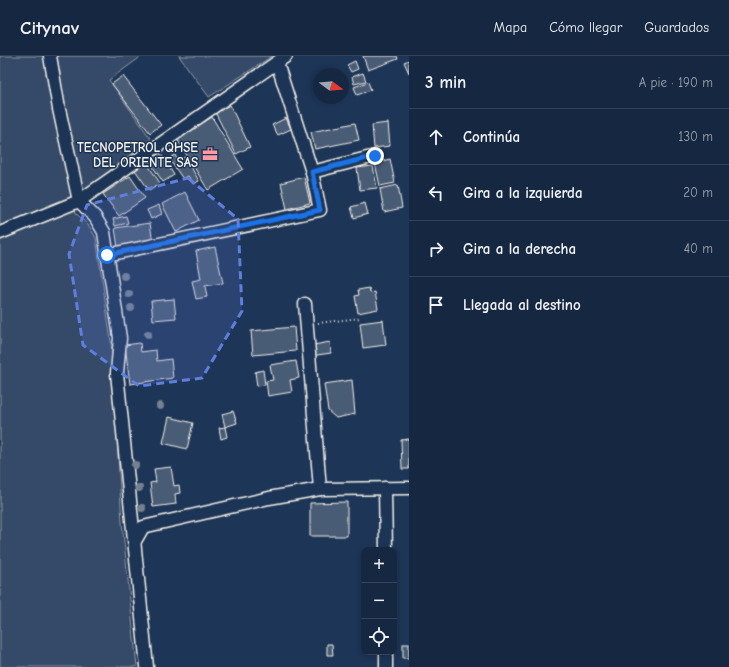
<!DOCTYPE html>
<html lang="es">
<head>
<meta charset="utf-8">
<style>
	:root { --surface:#162841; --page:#23344c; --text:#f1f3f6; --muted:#9ea6b1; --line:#35445a }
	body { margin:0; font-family:"Comic Neue",sans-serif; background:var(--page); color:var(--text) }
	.controls { position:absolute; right:12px; bottom:12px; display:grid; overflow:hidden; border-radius:8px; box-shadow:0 2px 6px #0003 }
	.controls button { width:36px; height:36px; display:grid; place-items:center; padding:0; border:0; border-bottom:1px solid var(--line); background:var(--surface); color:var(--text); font:20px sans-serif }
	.compass { position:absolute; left:313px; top:12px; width:36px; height:36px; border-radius:50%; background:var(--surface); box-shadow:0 2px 6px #0003; rotate:106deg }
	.stop { position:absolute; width:12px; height:12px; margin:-9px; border:3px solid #1a73e8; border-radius:50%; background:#fff }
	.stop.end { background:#1a73e8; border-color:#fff; box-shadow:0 1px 4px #0008 }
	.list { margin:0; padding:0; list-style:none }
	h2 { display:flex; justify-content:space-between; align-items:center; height:52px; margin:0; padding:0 16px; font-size:17px }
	h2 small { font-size:13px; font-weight:400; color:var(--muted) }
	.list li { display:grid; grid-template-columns:26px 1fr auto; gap:12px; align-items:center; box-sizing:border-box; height:56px; padding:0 16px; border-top:1px solid var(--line) }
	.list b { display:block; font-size:15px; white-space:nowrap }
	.list em { font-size:13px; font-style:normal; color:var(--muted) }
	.icon { flex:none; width:22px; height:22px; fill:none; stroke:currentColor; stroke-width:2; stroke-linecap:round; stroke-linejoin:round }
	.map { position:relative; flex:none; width:409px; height:611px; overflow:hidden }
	header { display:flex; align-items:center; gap:24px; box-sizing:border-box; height:56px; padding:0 20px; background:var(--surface); border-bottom:1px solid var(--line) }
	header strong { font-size:19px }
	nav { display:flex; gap:22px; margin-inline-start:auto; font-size:14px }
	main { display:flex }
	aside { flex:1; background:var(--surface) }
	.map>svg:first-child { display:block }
	.green { fill:#354a67; stroke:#949ea8 }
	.building { fill:#485b74; stroke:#f4f1e8 }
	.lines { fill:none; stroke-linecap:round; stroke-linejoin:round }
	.minor-casing { stroke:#f4f1e8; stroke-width:15 }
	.path { stroke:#f4f1e8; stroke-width:2; stroke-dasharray:1 3; stroke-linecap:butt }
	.minor { stroke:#1d3557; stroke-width:12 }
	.tree { fill:#748191 }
	.route { stroke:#1a73e8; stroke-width:5 }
	.marked { fill:#5e7fdd; fill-opacity:0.2; stroke:#5e7fdd; stroke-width:3; stroke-dasharray:8 5; stroke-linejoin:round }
	.labels { text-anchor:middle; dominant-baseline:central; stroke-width:3; stroke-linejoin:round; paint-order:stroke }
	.poi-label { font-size:13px; font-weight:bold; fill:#f4f1e8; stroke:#1d3557; text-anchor:end }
</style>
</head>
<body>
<header>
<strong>Citynav</strong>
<nav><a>Mapa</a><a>Cómo llegar</a><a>Guardados</a></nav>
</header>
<main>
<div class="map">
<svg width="409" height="611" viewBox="0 0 409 611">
	<rect width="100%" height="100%" fill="#1d3557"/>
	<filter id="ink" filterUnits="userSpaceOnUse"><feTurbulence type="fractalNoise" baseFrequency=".025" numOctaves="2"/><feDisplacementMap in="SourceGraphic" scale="8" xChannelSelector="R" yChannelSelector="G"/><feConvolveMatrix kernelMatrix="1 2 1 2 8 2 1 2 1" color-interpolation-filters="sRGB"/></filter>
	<g filter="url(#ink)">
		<!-- green -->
		<g class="green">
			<path d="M0,0h142l-33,24 42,59 -78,60 3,14 13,13 7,12 15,103 11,181 15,145h-137z"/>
			<path d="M179,0h93l-63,41z"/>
		</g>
		<!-- building -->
		<g class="building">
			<path d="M363,0h34l1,3 -30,11z"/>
			<path d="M409,4v13l-5,-11z"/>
			<path d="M355,5l3,8 -7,3 -4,-7z"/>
			<path d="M363,17l3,8 -12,3 -2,-7z"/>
			<path d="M123,20l38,49 -11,8 -38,-49z"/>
			<path d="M368,26l3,8 -14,5 -3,-8z"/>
			<path d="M230,49l20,42 -14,7 -21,-42z"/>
			<path d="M212,61l31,52 -35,21 -31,-51z"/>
			<path d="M286,62l5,11 -13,6 -6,-10z"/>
			<path d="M355,67l4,17 -44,9 -4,-17z"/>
			<path d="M388,67l2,23 -16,2 -2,-23z"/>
			<path d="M159,95l15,24 -11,7 -16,-24z"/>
			<path d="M175,99l3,6 7,-4 14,24 -6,3 -5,-8 -5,3 -14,-20z"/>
			<path d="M390,103l5,24 -15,3 -5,-23z"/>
			<path d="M146,106l14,21 -11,7 -14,-20z"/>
			<path d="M373,110l4,22 -17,2 -3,-22z"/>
			<path d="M130,120l15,22 -26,18 -16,-22z"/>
			<path d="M304,121l6,26 -23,6 -6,-26z"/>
			<path d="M398,129l4,23 -18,4 -4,-23z"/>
			<path d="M185,136l14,28 -23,12 -14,-28z"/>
			<path d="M365,147l3,11 -14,4 -3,-11z"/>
			<path d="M159,149l3,9 -11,5 -4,-9z"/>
			<path d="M126,160l2,7 -13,3 -2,-7z"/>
			<path d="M150,167l3,20 -35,5 -3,-20z"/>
			<path d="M215,191l8,36 -18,3 2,11 -11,2 -4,-18 9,-2 -5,-28z"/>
			<path d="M369,232l1,5 5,-1 3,17 -20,4 -3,-17 4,-1 -1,-5z"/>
			<path d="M174,243l2,19 -23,2 -2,-19z"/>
			<path d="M383,264l3,25 -23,3 -3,-25z"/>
			<path d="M294,271l2,24 -43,4 -2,-24z"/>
			<path d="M330,286l1,11 -21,3 -2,-10z"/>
			<path d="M140,287l1,9 15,-2 1,11 14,-2 2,19 -43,6 -5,-39z"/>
			<path d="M296,305l3,17 -9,2 2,12 -24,4 -2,-15 7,-1 -3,-15z"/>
			<path d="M263,314l2,15 -8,1 -2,-14z"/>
			<path d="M352,324l3,34 -19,4 -8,-7 -4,-27z"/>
			<path d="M233,355l4,12 -12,4 -3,-13z"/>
			<path d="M169,361l24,6 -6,26 -24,-6z"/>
			<path d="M225,371l2,10 -6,2 -2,-11z"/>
			<path d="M409,383v30h-7l-1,-29z"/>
			<path d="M171,411l3,19 5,-1 1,8 -5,1 1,10 -23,3 -3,-24 6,-1 -2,-13z"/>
			<path d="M347,446v34h-37v-33z"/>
			<path d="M327,588h5l1,11h-6z"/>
			<rect x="403" y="588" width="6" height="14"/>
		</g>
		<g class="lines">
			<!-- minor casing -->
			<g class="minor-casing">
				<g id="minor">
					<path d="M50,0l9,53 20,92 16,16 9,15 16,106 -3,35 30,294"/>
					<path d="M312,116l63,-16"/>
					<path d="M0,177l79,-32 207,-145"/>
					<path d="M107,199l213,-45 -8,-38 -35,-109"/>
					<path d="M305,248l15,185"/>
					<path d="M385,432l1,62"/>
					<path d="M135,485l8,-14 126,-29 51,-9 89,-1"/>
					<path d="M386,596v15"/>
				</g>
			</g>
			<!-- path -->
			<path class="path" d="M318,267l42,-5"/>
			<!-- minor -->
			<use href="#minor" class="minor"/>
		</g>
		<!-- trees -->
		<g class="tree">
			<circle cx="124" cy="220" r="4"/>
			<circle cx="129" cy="238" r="4"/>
			<circle cx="131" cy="252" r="4"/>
			<circle cx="148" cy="278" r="4"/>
			<circle cx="160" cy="350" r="4"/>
			<circle cx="135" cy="409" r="4"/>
			<circle cx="139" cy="432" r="4"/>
			<circle cx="142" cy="452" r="4"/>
		</g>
	</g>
	<g class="lines" filter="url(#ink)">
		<!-- route -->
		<path class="route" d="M107,199l213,-45 -8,-38 63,-16"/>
	</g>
	<!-- marked area -->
	<path class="marked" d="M188,122l50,41 4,92 -40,67 -63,8 -56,-41 -14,-91 18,-49z"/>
	<!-- icons -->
	<defs>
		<g id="office-bare" transform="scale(1.2)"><path d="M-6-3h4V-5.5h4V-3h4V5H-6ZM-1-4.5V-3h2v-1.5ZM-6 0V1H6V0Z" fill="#ff9aa2" stroke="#1d3557" stroke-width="2.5" paint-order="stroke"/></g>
	</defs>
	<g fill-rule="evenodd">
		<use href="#office-bare" x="210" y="98"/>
	</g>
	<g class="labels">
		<!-- poi labels -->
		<g class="poi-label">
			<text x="198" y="91">TECNOPETROL QHSE<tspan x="198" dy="15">DEL ORIENTE SAS</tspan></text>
		</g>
	</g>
</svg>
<div class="controls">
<button>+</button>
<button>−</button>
<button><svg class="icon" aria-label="locate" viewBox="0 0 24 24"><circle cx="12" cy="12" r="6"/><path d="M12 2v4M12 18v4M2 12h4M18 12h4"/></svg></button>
</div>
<svg class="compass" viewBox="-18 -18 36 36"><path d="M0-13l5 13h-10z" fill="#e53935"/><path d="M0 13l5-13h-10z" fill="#9ea6b1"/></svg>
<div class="stop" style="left:107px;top:199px"></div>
<div class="stop end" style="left:375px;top:100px"></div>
</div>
<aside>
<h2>3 min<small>A pie · 190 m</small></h2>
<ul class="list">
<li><svg class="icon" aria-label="ahead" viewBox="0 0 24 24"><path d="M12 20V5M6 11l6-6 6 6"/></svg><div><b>Continúa</b></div><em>130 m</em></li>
<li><svg class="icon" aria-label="left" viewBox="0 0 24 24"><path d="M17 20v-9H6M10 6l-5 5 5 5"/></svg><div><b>Gira a la izquierda</b></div><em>20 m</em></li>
<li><svg class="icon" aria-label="right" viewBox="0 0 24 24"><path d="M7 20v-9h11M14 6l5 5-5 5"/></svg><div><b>Gira a la derecha</b></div><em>40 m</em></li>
<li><svg class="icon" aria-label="arrive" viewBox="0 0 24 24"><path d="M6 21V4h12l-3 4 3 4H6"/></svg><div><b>Llegada al destino</b></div></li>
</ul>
</aside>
</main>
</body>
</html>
